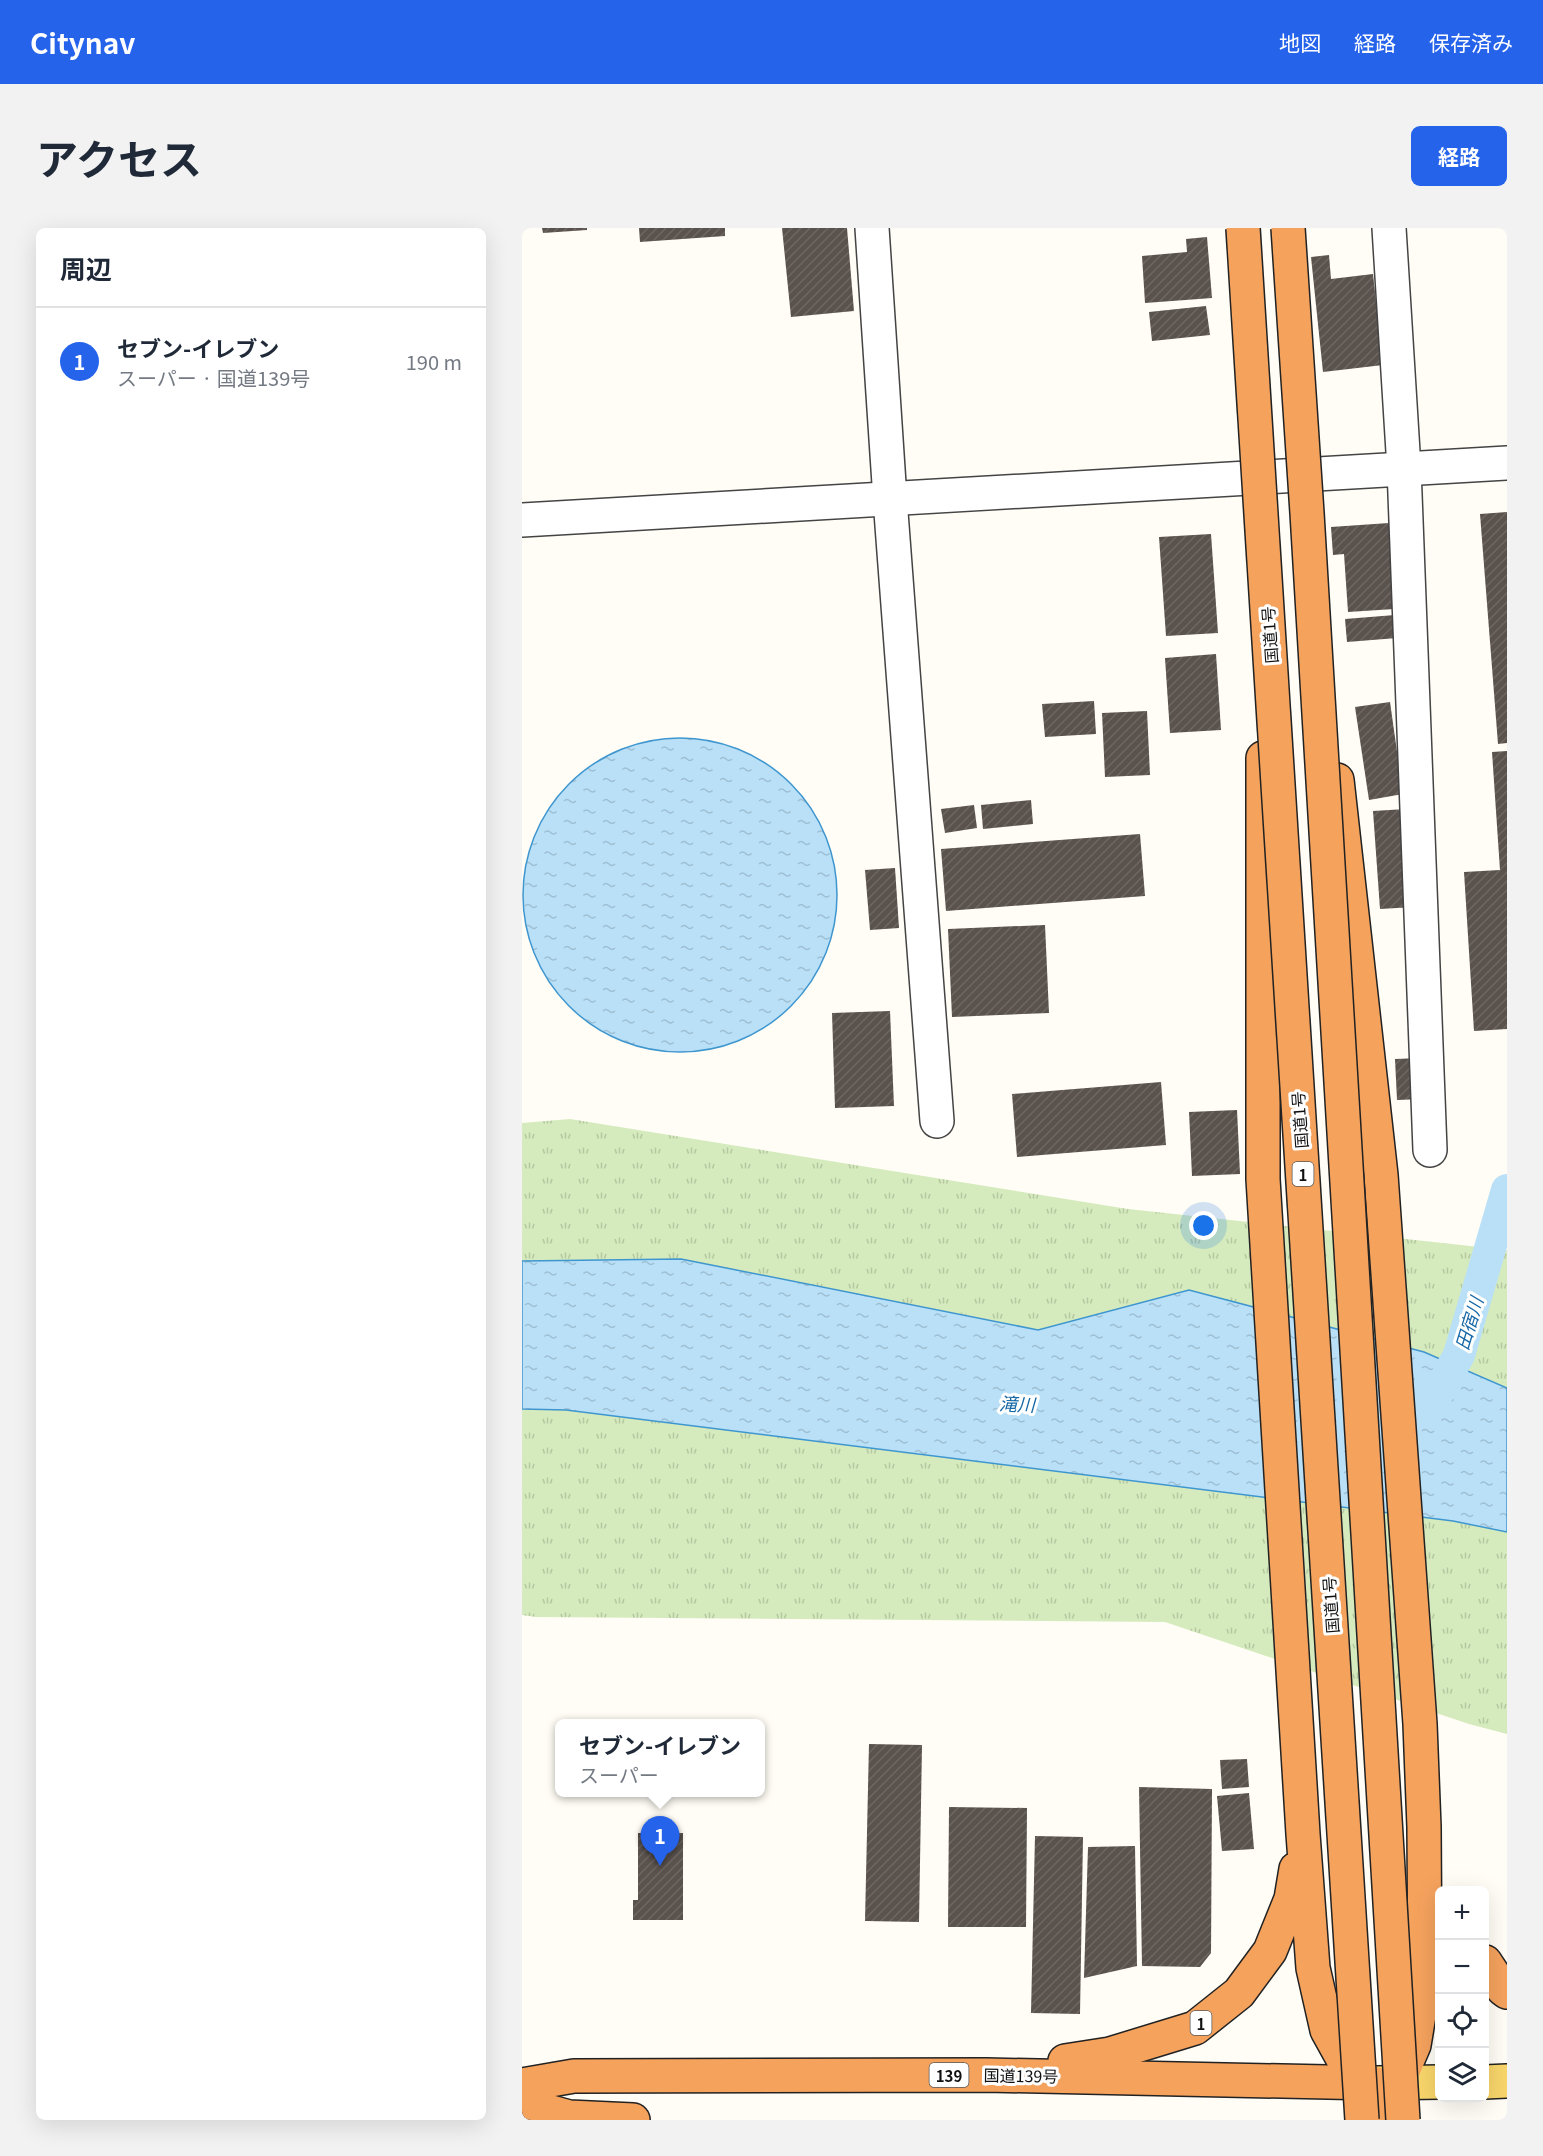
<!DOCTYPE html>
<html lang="ja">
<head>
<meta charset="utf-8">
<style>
	:root { --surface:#fff; --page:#f2f2f3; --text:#1f2937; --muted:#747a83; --line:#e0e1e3; --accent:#2563eb }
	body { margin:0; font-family:Georgia,"Noto Sans JP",serif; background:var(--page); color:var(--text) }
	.controls { position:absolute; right:18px; bottom:18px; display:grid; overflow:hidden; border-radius:9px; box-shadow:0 6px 24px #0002 }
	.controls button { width:54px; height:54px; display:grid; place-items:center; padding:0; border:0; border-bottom:2px solid var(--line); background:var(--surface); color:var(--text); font:30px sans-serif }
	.you { position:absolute; left:682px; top:998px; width:21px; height:21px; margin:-15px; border:4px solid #fff; border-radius:50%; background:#1a73e8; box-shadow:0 0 0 9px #1a73e833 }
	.badge { display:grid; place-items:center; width:39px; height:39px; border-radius:50%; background:var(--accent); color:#fff; font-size:20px; font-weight:700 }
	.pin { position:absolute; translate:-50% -50px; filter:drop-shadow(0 2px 3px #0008) }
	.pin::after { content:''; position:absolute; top:32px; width:21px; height:18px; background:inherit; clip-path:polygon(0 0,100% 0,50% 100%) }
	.popup { position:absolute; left:33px; top:1491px; width:210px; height:78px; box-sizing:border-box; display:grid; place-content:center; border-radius:9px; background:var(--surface); filter:drop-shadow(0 2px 4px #0005); font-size:20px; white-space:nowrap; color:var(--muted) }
	.popup b { font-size:22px; color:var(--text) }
	.popup::after { content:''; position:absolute; left:50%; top:100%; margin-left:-12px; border:12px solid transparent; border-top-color:var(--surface) }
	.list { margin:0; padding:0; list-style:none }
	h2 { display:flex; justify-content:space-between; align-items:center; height:78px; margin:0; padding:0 24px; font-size:26px }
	h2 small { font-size:20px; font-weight:400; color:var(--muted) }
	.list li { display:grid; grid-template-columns:39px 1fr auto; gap:18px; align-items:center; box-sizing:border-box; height:108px; padding:0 24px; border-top:2px solid var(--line) }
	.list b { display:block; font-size:22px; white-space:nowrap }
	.list p { margin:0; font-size:20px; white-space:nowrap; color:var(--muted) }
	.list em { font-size:20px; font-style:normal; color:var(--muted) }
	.icon { flex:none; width:33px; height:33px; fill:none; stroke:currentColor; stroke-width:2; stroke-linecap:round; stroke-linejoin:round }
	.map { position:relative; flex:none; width:985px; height:1892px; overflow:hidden; border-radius:9px }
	header { display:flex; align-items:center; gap:36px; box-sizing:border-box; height:84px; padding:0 30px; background:var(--accent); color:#fff }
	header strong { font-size:28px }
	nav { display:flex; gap:33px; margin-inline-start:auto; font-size:21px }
	.intro { display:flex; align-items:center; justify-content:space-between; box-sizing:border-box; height:144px; padding:0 36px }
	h1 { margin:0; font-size:42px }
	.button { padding:15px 27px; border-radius:9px; background:var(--accent); color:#fff; font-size:21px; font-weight:700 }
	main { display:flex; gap:36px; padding:0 36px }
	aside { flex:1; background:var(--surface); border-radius:9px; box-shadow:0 6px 24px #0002 }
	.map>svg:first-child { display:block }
	.grass { fill:url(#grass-tufts) }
	.water { fill:url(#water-ripples); stroke:#3f96cf; stroke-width:1.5 }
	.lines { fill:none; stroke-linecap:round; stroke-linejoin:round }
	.canal { stroke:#b9e0f7; stroke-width:32 }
	.building { fill:url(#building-hatch) }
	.minor-casing { stroke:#444; stroke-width:36 }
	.major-casing { stroke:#222; stroke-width:36 }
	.highway-casing { stroke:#222; stroke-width:36 }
	.minor { stroke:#fff; stroke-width:33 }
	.major { stroke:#f9d66b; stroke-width:33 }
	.highway { stroke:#f5a25d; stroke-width:33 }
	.highway-bridge-casing { stroke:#222; stroke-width:36; stroke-linecap:butt }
	.highway-bridge { stroke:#f5a25d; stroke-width:33 }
	.labels { text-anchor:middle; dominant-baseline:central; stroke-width:6; stroke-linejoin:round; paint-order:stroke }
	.shield { fill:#fff; stroke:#585858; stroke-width:1.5 }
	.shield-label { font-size:15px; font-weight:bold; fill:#111 }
	.street-label { font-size:16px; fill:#111; stroke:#fff }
	.water-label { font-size:18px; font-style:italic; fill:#1768a6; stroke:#fff }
</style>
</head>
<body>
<header>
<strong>Citynav</strong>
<nav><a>地図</a><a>経路</a><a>保存済み</a></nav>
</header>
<div class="intro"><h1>アクセス</h1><a class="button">経路</a></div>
<main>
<aside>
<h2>周辺<small></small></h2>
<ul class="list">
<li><span class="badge">1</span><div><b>セブン-イレブン</b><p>スーパー · 国道139号</p></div><em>190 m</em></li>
</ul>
</aside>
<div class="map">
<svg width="985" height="1892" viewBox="0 0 985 1892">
	<defs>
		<pattern id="grass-tufts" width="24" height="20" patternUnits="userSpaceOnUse" patternTransform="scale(1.5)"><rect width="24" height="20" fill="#d5ebbd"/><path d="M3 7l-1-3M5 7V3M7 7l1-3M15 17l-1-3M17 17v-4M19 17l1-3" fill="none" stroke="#b6c8a1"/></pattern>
		<pattern id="water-ripples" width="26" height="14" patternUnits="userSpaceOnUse" patternTransform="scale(1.5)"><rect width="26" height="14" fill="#b9e0f7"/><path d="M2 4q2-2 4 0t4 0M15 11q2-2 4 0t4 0" fill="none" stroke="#9ebfd3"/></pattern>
		<pattern id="building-hatch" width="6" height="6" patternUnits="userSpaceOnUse" patternTransform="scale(1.5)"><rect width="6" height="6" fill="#5a524d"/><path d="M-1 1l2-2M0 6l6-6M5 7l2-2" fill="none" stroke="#6d6662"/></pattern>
	</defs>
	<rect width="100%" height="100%" fill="#fffdf5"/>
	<!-- grass -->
	<path class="grass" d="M48,891l558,90 379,41v484l-38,-10 -304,-102 -629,-5 -14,-2v-492z"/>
	<!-- water -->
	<g class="water">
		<circle cx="158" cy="667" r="157"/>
		<path d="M159,1031l357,71 151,-40 235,62 83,36v144l-54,-11 -887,-111 -44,-1v-148z"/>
	</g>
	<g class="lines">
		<!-- canal -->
		<path class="canal" d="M910,1175l27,-48 48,-165"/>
	</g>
	<!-- building -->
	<g class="building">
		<path d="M20,0h45v2l-44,3z"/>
		<path d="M117,0h86v8l-85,6z"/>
		<path d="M260,0h65l7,83 -63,6z"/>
		<path d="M685,9l5,61 -67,5 -3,-47 45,-4 -1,-13z"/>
		<path d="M807,27l2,24 42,-5 10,91 -60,7 -12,-115z"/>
		<path d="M684,78l4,29 -58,6 -3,-29z"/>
		<path d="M985,284v231l-9,1 -18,-230z"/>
		<path d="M867,295l5,86 -46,3 -4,-58 -11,1 -2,-28z"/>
		<path d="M689,306l7,99 -52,3 -7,-99z"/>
		<path d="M873,387l2,23 -50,4 -2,-23z"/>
		<path d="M694,426l5,76 -51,3 -5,-75z"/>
		<path d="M572,473l2,33 -51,3 -3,-33z"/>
		<path d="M868,474l13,92 -34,6 -14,-93z"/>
		<path d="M625,483l3,64 -45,2 -3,-64z"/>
		<path d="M985,523v278l-33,2 -10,-159 36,-2 -8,-118z"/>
		<path d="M509,572l2,24 -50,5 -2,-24z"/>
		<path d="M452,577l3,23 -32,5 -4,-24z"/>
		<path d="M884,581l8,98 -34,2 -7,-98z"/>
		<path d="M618,606l5,62 -199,15 -5,-62z"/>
		<path d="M373,640l4,60 -29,2 -5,-60z"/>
		<path d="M523,697l4,88 -97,4 -4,-88z"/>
		<path d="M368,783l4,95 -59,2 -3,-95z"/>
		<path d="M899,830l2,41 -26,1 -2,-41z"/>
		<path d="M639,854l5,63 -149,12 -5,-63z"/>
		<path d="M715,882l3,64 -48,2 -3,-64z"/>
		<path d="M347,1516l53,1 -3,177 -54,-1z"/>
		<path d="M725,1531l2,28 -27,2 -2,-29z"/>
		<path d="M617,1559l73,2 -1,164 -11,14 -58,-1z"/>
		<path d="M727,1565l5,56 -32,2 -5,-55z"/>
		<path d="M427,1579l78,1 -1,119h-78z"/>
		<path d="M116,1605h45v87h-50v-20h5z"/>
		<path d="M513,1608l48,1 -3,177 -49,-1z"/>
		<path d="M613,1618l2,120 -53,12 4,-131z"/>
	</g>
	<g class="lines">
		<!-- minor casing -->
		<g class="minor-casing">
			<g id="minor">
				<path d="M350,0l18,271 47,622"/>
				<path d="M867,0l15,240 26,682"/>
				<path d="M0,292l985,-57"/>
			</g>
		</g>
		<!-- major casing -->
		<g class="major-casing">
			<g id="major">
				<path d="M963,1854l22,-1"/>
				<path d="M855,1855l63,-1"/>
			</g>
		</g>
		<!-- highway casing -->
		<g class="highway-casing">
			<g id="highway">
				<path d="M741,530v421l40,655 10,134 14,62 36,65"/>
				<path d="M815,552l44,395 39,549 4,103 1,152 -11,66 -32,75"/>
				<path d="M963,1734l18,27 4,3"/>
				<path d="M543,1833l45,-7 85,-26 44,-35 31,-42 21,-52 5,-30"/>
				<path d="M0,1857l52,-9 412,-1 388,8"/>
				<path d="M0,1876l47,13 64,3"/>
			</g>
		</g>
		<!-- minor -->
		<use href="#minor" class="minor"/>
		<!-- major -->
		<use href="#major" class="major"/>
		<!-- highway -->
		<use href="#highway" class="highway"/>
		<!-- highway-bridge casing -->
		<g class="highway-bridge-casing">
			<g id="highway-bridge">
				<path d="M721,0l119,1892"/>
				<path d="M766,0l19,285 96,1607"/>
			</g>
		</g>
		<!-- highway-bridge -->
		<use href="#highway-bridge" class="highway-bridge"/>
	</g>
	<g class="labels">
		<!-- shield labels -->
		<g class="shield">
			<rect x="770.5" y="934" width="21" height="24" rx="4.5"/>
			<rect x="668.5" y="1783" width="21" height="24" rx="4.5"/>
			<rect x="407.5" y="1835" width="39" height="24" rx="4.5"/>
		</g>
		<g class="shield-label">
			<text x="781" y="946">1</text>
			<text x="679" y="1795">1</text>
			<text x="427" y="1847">139</text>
		</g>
		<!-- street labels -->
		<g class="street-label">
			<text transform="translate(747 407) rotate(-94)">国道1号</text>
			<text transform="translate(777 892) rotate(-94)">国道1号</text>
			<text transform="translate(808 1377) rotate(-94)">国道1号</text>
			<text transform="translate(499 1847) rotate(1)">国道139号</text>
		</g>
		<!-- water labels -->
		<g class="water-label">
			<text transform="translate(946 1095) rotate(-73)">田宿川</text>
			<text transform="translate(495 1175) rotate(2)">滝川</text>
		</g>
	</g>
</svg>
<div class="controls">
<button>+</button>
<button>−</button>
<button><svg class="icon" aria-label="locate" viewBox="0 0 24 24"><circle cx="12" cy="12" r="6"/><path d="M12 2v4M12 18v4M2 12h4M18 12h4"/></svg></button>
<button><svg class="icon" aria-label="layers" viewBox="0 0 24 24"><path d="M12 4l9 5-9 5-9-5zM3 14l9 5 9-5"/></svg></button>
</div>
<div class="you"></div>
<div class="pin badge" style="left:138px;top:1638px">1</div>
<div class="popup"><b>セブン-イレブン</b>スーパー</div>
</div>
</main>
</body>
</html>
